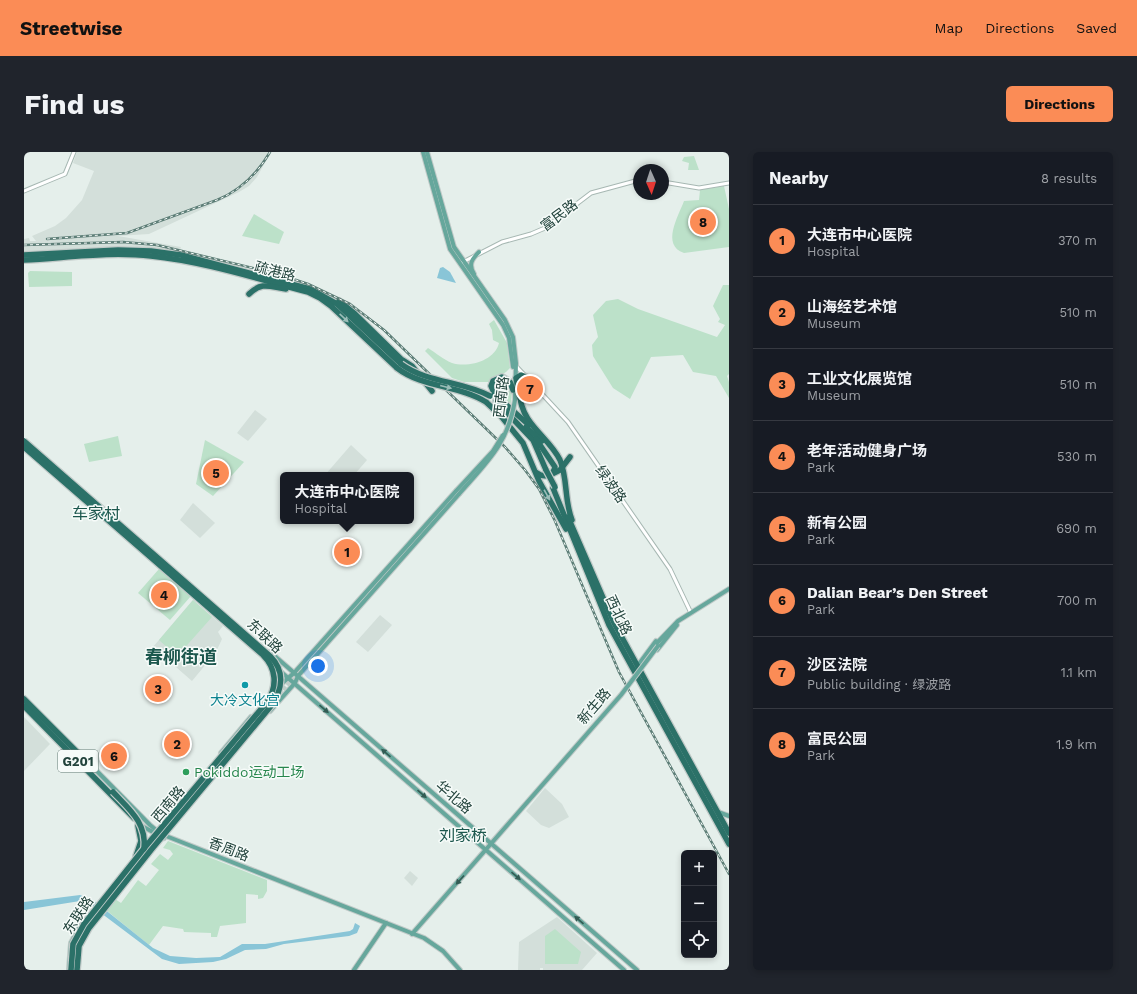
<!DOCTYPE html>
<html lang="en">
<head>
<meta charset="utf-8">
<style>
	:root { --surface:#171b24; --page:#20242c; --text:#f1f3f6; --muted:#9ea1a6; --line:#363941; --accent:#fb8c56 }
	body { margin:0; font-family:"Work Sans","Noto Sans SC",sans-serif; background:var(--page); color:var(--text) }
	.controls { position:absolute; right:12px; bottom:12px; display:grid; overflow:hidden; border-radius:6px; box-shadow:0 2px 6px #0003 }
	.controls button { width:36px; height:36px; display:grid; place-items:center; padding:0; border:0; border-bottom:1px solid var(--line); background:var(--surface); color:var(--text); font:20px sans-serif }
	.compass { position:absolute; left:609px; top:12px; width:36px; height:36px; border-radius:50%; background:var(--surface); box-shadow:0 2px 6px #0003; rotate:177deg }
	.you { position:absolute; left:294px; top:514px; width:14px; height:14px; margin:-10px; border:3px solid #fff; border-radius:50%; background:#1a73e8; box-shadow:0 0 0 6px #1a73e833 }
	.badge { display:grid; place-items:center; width:26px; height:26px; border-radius:50%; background:var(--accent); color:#111; font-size:13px; font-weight:700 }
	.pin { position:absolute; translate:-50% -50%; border:2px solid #fff; box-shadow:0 1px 4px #0006 }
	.popup { position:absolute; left:256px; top:320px; width:134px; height:52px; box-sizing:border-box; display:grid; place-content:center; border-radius:6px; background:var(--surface); filter:drop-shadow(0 1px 3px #0005); font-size:13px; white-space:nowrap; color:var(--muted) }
	.popup b { font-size:15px; color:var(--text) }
	.popup::after { content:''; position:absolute; left:50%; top:100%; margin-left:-8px; border:8px solid transparent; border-top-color:var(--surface) }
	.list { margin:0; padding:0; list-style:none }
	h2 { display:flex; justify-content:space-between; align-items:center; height:52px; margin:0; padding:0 16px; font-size:17px }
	h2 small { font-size:13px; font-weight:400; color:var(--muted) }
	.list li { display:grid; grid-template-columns:26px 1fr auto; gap:12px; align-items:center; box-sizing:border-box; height:72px; padding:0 16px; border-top:1px solid var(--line) }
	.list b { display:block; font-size:15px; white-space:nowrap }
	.list p { margin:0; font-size:13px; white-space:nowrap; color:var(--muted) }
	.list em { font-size:13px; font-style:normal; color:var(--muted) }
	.icon { flex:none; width:22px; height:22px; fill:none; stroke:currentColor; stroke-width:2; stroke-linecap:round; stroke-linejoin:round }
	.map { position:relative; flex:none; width:705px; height:818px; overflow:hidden; border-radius:6px }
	header { display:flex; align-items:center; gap:24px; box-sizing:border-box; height:56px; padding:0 20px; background:var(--accent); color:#111 }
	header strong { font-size:19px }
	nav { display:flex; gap:22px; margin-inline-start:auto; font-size:14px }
	.intro { display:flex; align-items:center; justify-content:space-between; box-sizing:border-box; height:96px; padding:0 24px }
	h1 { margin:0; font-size:28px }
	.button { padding:10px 18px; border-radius:6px; background:var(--accent); color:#111; font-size:14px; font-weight:700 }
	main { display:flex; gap:24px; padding:0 24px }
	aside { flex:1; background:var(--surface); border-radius:6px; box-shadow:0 2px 6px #0003 }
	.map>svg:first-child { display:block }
	.built { fill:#d3dfda }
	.green { fill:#bce1c9 }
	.water { fill:#89c5d7 }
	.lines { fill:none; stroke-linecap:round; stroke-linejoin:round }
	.major-tunnel { stroke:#becdc8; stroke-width:4; stroke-dasharray:4 2; stroke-linecap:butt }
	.minor-casing { stroke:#a7b8b3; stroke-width:5 }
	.major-casing { stroke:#c1cac8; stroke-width:6 }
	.highway-casing { stroke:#c1cac8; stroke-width:8 }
	.minor { stroke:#fff; stroke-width:3 }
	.major { stroke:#66a79c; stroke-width:4 }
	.highway { stroke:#2b7168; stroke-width:5.5 }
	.rail-casing { stroke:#5d7e77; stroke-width:2.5 }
	.rail { stroke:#f6fbf9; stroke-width:1; stroke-dasharray:3; stroke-linecap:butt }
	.major-bridge-casing { stroke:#c1cac8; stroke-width:6; stroke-linecap:butt }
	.highway-bridge-casing { stroke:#c1cac8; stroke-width:8; stroke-linecap:butt }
	.major-bridge { stroke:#66a79c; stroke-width:4 }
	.highway-bridge { stroke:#2b7168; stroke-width:5.5 }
	.oneway { fill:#9bbdb8 }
	.oneway2 { fill:#335c54 }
	.culture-dot { fill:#0f9aa8; stroke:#f6fbf9; stroke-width:1.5 }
	.leisure-dot { fill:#2e9e5b; stroke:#f6fbf9; stroke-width:1.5 }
	.labels { text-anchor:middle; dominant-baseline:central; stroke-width:3; stroke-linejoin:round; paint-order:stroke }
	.shield { fill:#f6fbf9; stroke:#627a75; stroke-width:1 }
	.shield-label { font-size:13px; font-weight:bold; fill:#22433c }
	.street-label { font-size:14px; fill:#22433c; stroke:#f6fbf9 }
	.culture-label { font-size:14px; fill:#0d838f; stroke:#f6fbf9 }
	.leisure-label { font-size:14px; fill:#27864d; stroke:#f6fbf9; text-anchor:start }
	.quarter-label { font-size:16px; fill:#1c574d; stroke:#f6fbf9 }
	.district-label { font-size:18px; font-weight:bold; fill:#1c574d; stroke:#f6fbf9 }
</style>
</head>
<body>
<header>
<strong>Streetwise</strong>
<nav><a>Map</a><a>Directions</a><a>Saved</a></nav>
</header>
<div class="intro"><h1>Find us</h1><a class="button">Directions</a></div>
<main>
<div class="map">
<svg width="705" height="818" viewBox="0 0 705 818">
	<rect width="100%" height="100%" fill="#e5efeb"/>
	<!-- built -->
	<g class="built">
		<path d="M53,0h194l-14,25 -8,9 -10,6 -90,42 -31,2 63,11 -2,5 -48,-6 -107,5v-12l5,-1 1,3h6l-4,-5 23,-10 11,-8 16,-18 12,-29 -21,-8z"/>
		<path d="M231,258l12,9 -19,22 -11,-8z"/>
		<path d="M327,293l16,15 -13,15h-29z"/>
		<path d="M169,351l22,20 -15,15 -20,-18z"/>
		<path d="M169,448l30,26 -5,6 4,7 -6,13 -24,29 -39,-34z"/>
		<path d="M356,463l12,10 -24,27 -12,-10z"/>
		<path d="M0,565l26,27 -26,27z"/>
		<path d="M521,636l17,16 7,13 -20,11 -8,-3 -15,-14z"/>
		<path d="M386,719l8,7 -6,8 -8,-8z"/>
		<path d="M533,765l40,36 -15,17h-39v-2h-3v2h-22l1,-28z"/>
	</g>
	<!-- green -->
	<g class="green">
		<path d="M670,4l5,14h-11l1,-7 -7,-2 2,-4z"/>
		<path d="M700,34l5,23v38l-45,6c-23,-8 -6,-36 0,-52l15,-1 1,-10z"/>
		<path d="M230,62l30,18 -5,12 -37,-8z"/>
		<path d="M6,119l42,1v14l-43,1 -1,-14z"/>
		<path d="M699,133h6v89l-2,2 2,6v16l-13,-22 -23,-4 -10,-17 -32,2 -21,42 -17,-11 -20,-32 -1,-11 6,-8 -5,-22 13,-14 12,-2 20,10 79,28 8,-12 -7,-3 2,-3 -7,-13z"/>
		<path d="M470,168l13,23 3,25 -4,4 -17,10h-25l-12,-4 -27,-27 3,-3c8,5 16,12 24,15 16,5 43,-2 47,-20l-6,-3 -1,-10 -3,-6z"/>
		<path d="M477,227l7,3 4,9 -1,12 -6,-1 -11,-12 1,-8z"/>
		<path d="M94,284l4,20 -33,6 -5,-18z"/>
		<path d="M181,288l39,22 -31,34 -17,-12z"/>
		<path d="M135,417l32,27 -21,24 -32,-27z"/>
		<path d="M169,448l19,17 -31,35 -3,-2h-8l-11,-10z"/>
		<path d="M144,689l99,39v11l-4,7 -5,1v-4l-12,-1v29l-26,3 -3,11h-6v-4l-27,-1 -1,-3 -20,-3 -14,19 -43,-35 9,-11 6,4 17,-23 8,6 13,-16 -8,-6 9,-10 8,6 5,-6 -3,-4 -7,-2z"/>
		<path d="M531,777l26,23 -3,12h-33v-28z"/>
	</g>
	<!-- water -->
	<g class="water">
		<path d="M419,115l7,5 6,11 -19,-5 3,-10z"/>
		<path d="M56,743l13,5 60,48 17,8 26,2 24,-1 22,-13h23l85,-13 3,-2 2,-6 5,3 -3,7 -8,3 -65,8 -18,5 -21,1 -19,9 -13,3 -34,2 -17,-5 -73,-55 -9,-3 -56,9v-8z"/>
	</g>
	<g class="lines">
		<!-- major-tunnel -->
		<path class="major-tunnel" d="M255,542l36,-40"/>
		<!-- minor casing -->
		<g class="minor-casing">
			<g id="minor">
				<path d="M639,30l36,6 30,-5"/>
				<path d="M0,39l41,-17 9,-22"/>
				<path d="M439,110l39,-20 29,-8 14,-6 46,-35 48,-13"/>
				<path d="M492,214l52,56 102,147 21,44"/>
			</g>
		</g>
		<!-- major casing -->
		<g class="major-casing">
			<g id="major">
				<path d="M399,0l27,97 53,76 6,13 4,29"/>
				<path d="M403,0l27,95 51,73 8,17 3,26 -1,37"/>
				<path d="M450,122c-6,-10 -2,-15 5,-22"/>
				<path d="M632,492l22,-23 51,-32"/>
				<path d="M633,498l20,-25"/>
				<path d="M246,500l367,318"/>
				<path d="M612,516l20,-27"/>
				<path d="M256,519l344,299"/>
				<path d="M256,533l14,-12 162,-182"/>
				<path d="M246,559l25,-28 3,-7 161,-182"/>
				<path d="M232,568l9,-11"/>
				<path d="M197,601l30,-36"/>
				<path d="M59,605l67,68 11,9 263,104 19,13 17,19"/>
				<path d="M694,660l11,4"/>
				<path d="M116,673l24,13"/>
				<path d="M388,782l188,-215"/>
				<path d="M45,817l2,-26 9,-17"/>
				<path d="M330,818l32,-47"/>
			</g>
		</g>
		<!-- highway casing -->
		<g class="highway-casing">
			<g id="highway">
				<path d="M0,103l94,-5 33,1 30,4 129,34 27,15 64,60"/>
				<path d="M0,108c42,-2 85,-9 127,-4 51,5 107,23 157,36l12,6 11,8 66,62"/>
				<path d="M225,142c13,-13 21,-7 37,-5"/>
				<path d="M315,149l16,13 46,45 11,7 20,25"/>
				<path d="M502,225l-5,-2 -5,3c4,14 3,28 12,41 9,14 25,26 32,41 8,19 4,40 12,60"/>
				<path d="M489,238l-3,-8 -8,-5 -9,4 -2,5 4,9 34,30"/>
				<path d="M472,249l37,39 13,30"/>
				<path d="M462,250l15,14 22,27 16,38 27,48"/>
				<path d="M502,275l16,14"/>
				<path d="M512,287l19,28c-2,9 -11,11 -18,6"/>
				<path d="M528,322l8,-4 10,-13"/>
				<path d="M529,336l56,137 120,219"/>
				<path d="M544,365l46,106 115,210"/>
				<path d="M0,547l53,53 10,13"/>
				<path d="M0,554l110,112"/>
				<path d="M112,704l5,-15 -3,-15"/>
				<path d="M51,818l2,-25 12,-21"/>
			</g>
		</g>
		<!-- minor -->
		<use href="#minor" class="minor"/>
		<!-- major -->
		<use href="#major" class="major"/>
		<!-- highway -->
		<use href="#highway" class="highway"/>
		<!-- rail casing -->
		<g class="rail-casing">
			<g id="rail">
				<path d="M23,87l80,-6 90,-33c24,-10 40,-26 53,-48"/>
				<path d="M0,93l99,-3 34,3 25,6 96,23 30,10 42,20 34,26 121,117 20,23 14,19 16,32 64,151 110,202"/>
			</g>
		</g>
		<!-- rail -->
		<use href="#rail" class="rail"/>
		<!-- major-bridge casing -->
		<g class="major-bridge-casing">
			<g id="major-bridge">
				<path d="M432,339l37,-40 10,-16"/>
				<path d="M435,342c28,-32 49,-50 56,-94"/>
				<path d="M576,567l21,-24 37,-49"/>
			</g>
		</g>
		<!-- highway-bridge casing -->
		<g class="highway-bridge-casing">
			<g id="highway-bridge">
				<path d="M377,212c26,19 61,17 89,32"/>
				<path d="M373,216c26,20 62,17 89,34"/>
				<path d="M0,289l246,215c15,15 13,33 1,50l-120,144 -62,78 -10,18 -2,24"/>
				<path d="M0,295l239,208c13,13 15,31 4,47l-121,144 -62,78 -11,20 -2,26"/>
				<path d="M522,318l9,17"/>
				<path d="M89,640c16,17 34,31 31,57"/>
			</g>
		</g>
		<!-- major-bridge -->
		<use href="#major-bridge" class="major-bridge"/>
		<!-- highway-bridge -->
		<use href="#highway-bridge" class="highway-bridge"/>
	</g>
	<!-- one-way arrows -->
	<defs><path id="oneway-solid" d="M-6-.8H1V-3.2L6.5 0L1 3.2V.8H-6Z"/></defs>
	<g class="oneway">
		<use href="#oneway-solid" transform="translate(320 166) rotate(43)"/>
		<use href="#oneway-solid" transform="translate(422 235) rotate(14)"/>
		<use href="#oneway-solid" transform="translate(523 343) rotate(61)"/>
	</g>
	<g class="oneway2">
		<use href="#oneway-solid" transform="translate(300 557) rotate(41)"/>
		<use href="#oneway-solid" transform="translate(362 601) rotate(-139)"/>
		<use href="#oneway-solid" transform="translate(398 642) rotate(41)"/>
		<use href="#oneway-solid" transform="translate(492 724) rotate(41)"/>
		<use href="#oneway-solid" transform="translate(436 728) rotate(132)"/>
		<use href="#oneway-solid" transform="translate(555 768) rotate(-139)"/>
	</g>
	<!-- markers -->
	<circle class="culture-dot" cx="221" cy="533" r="4"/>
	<circle class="leisure-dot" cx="162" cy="620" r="4"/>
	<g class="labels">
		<!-- shield labels -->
		<rect class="shield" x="34" y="598" width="40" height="22" rx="3"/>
		<g class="shield-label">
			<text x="54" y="609">G201</text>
		</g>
		<!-- street labels -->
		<g class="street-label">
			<text transform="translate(535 63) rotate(-37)">富民路</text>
			<text transform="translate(251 119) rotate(14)">疏港路</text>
			<text transform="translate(477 245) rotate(-83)">西南路</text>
			<text transform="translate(587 332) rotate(55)">绿波路</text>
			<text transform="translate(595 463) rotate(65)">西北路</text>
			<text transform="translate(241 484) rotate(43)">东联路</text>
			<text transform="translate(570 554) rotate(-49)">新生路</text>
			<text transform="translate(430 645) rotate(41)">华北路</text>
			<text transform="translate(144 652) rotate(-50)">西南路</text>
			<text transform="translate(205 697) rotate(21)">香周路</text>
			<text transform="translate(54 763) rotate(-56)">东联路</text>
		</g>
		<!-- culture labels -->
		<g class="culture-label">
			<text x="221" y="548">大冷文化宫</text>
		</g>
		<!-- leisure labels -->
		<g class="leisure-label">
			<text x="170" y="620">Pokiddo运动工场</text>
		</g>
		<!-- quarter labels -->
		<g class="quarter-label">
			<text x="72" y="361">车家村</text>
			<text x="439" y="683">刘家桥</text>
		</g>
		<!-- district labels -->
		<g class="district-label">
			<text x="157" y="504">春柳街道</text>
		</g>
	</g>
</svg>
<div class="controls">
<button>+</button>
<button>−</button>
<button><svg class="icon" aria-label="locate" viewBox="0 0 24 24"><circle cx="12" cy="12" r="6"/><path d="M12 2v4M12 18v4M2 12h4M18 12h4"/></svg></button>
</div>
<svg class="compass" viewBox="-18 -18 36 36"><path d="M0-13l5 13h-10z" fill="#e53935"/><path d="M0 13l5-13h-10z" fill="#9ea1a6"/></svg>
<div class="you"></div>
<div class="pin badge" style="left:323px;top:400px">1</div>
<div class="popup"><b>大连市中心医院</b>Hospital</div>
<div class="pin badge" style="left:153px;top:592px">2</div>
<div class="pin badge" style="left:134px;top:537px">3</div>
<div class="pin badge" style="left:140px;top:443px">4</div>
<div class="pin badge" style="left:192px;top:321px">5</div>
<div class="pin badge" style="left:90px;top:604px">6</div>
<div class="pin badge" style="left:506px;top:237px">7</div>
<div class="pin badge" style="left:679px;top:70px">8</div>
</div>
<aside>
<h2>Nearby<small>8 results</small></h2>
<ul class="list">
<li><span class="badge">1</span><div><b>大连市中心医院</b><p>Hospital</p></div><em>370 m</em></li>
<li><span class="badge">2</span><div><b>山海经艺术馆</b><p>Museum</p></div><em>510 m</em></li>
<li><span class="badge">3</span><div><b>工业文化展览馆</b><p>Museum</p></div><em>510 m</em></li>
<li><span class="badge">4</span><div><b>老年活动健身广场</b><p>Park</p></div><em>530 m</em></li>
<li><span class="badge">5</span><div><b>新有公园</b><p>Park</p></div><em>690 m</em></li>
<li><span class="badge">6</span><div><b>Dalian Bear’s Den Street</b><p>Park</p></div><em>700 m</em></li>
<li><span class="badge">7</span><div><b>沙区法院</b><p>Public building · 绿波路</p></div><em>1.1 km</em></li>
<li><span class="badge">8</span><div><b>富民公园</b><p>Park</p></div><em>1.9 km</em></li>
</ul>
</aside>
</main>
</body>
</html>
